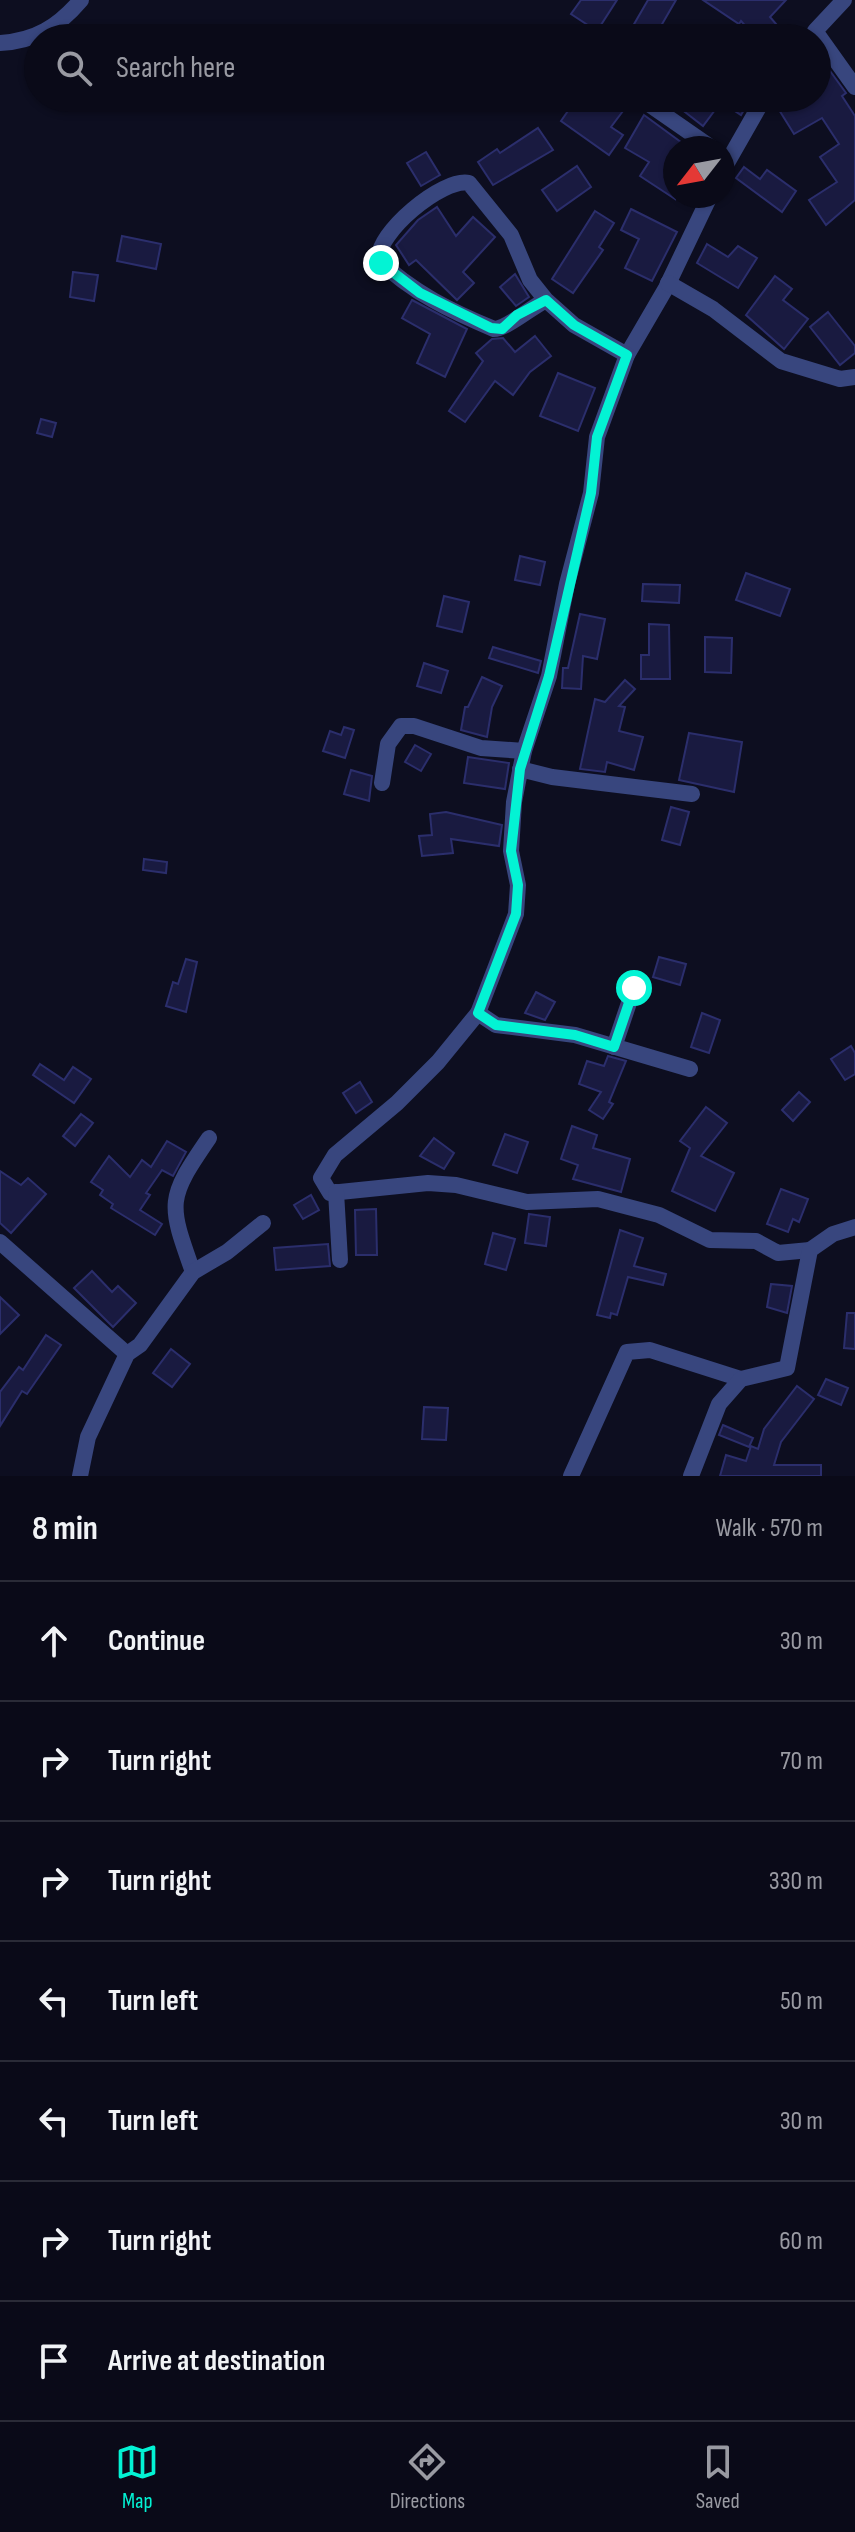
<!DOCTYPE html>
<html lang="en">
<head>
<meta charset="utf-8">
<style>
	:root { --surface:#0a0a18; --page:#131321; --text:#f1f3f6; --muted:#999aa2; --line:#2a2b37; --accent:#03f3d4 }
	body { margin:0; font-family:"Sofia Sans Condensed",sans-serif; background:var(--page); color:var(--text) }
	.compass { position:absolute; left:663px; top:136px; width:72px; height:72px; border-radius:50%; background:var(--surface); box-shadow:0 2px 6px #0004; rotate:239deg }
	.stop { position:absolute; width:24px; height:24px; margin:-18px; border:6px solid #03f3d4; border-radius:50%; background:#fff }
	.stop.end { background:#03f3d4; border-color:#fff; box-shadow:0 2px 8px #0008 }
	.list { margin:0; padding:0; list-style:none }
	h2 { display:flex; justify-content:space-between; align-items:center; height:104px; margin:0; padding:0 32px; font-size:34px }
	h2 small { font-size:26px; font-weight:400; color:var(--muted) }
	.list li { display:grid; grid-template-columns:52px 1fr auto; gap:24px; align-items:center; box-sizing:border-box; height:120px; padding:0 32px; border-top:2px solid var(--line) }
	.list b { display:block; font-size:30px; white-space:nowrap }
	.list em { font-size:26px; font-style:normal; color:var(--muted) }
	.icon { flex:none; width:44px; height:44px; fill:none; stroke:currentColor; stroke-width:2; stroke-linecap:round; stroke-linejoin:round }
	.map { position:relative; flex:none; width:855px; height:1476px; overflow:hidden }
	.search { position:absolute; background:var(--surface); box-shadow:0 2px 6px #0004; left:24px; right:24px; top:24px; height:88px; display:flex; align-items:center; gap:20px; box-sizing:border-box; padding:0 28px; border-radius:44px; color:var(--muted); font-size:30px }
	.sheet { height:944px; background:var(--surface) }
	nav { display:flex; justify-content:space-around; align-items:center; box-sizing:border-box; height:112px; border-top:2px solid var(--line); background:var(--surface); font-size:22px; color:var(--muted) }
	nav a { display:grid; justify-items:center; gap:4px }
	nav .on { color:var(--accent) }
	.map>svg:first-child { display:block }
	.building { fill:#191a40; stroke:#2b2e6c; stroke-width:2 }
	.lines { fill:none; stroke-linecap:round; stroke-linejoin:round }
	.minor { stroke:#38467e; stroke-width:16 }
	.route { stroke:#03f3d4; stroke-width:10 }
</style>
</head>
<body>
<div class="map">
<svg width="855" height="1476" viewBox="0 0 855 1476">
	<rect width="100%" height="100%" fill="#0d0e20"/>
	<!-- building -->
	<g class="building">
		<path d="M581,0h36l-20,31 -26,-17z"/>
		<path d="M648,0h28l-22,38h-28z"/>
		<path d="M703,0h83l-16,17 18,21h-32l-15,-17 -2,3z"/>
		<path d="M817,53l29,40 -4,3 13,20v84l-29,25 -17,-25 28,-18 -17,-25 19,-13 -17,-26 -28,16 -18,-29 10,-7h31z"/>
		<path d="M577,98h37l12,9 -15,20 12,8 -14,20 -48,-34z"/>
		<path d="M667,98h84l-10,17 -20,-13 -18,24z"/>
		<path d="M644,115l45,33h-14v51l-35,-23 9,-14 -24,-14z"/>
		<path d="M538,128l15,22 -60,35 -15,-23 19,-13 3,4z"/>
		<path d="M426,152l14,23 -19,11 -14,-23z"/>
		<path d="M577,166l14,21 -34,24 -15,-21z"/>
		<path d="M744,167l16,12 7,-9 29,21 -14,21 -46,-34z"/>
		<path d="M437,207l19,29 17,-19 22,20 -32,35 11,11 -17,17 -41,-40 -7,5 -13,-20 22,-25z"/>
		<path d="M631,209l46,23 -25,49 -27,-13 14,-29 -18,-9z"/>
		<path d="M595,211l19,12 -15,24 4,3 -30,43 -21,-14z"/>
		<path d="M122,236l39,8 -5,25 -39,-8z"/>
		<path d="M707,244l21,13 10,-11 19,12 -19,30 -41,-25z"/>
		<path d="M73,272l25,3 -4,26 -24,-4z"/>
		<path d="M515,274l14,23 -13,9 -16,-19z"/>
		<path d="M775,276l17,13 -9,11 25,19 -24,30 -38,-34z"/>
		<path d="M412,300l55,29 -22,48 -28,-14 13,-29 -28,-16z"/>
		<path d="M828,312l27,34v7l-15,12 -30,-38z"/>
		<path d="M535,336l16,20 -21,16 -17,23 -18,-14 -30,41 -16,-11 34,-50 -7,-8 16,-14 11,-1 12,14z"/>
		<path d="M558,373l37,15 -17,43 -38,-15z"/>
		<path d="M41,419l15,4 -4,14 -15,-4z"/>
		<path d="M520,556l25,6 -5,23 -25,-5z"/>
		<path d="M746,573l44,16 -10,27 -44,-16z"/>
		<path d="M643,584l37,1 -1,18 -37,-2z"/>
		<path d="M444,596l25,6 -7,30 -25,-6z"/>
		<path d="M580,614l25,5 -8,40 -14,-3 -2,33 -19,-1 1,-20h5z"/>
		<path d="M649,624l20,1 1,54h-29v-24h8z"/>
		<path d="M705,637l27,1 -1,35 -26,-1z"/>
		<path d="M493,647l48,14 -3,12 -49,-15z"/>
		<path d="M424,663l24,8 -7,22 -24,-7z"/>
		<path d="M482,677l20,9 -10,21 -5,30 -26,-7 4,-23h3z"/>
		<path d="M625,680l10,9 -16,17 6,1 -6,24 24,6 -9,33 -27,-8 -2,10 -25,-3 15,-70 10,3z"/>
		<path d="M344,727l10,3 -9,28 -22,-7 7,-20 11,4z"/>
		<path d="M689,733l53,9 -8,50 -55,-12z"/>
		<path d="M415,745l16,9 -10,17 -16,-9z"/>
		<path d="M468,757l41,6 -4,26 -41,-6z"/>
		<path d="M351,770l21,6 -3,25 -25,-7z"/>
		<path d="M671,807l18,5 -9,33 -18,-5z"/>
		<path d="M446,812l56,13 -3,21 -48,-7 2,14 -31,3 -3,-20 13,-1 -2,-21z"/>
		<path d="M144,859l23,3 -1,11 -23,-3z"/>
		<path d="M659,957l27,7 -6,21 -27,-8z"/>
		<path d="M186,959l11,3 -11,50 -20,-6 7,-24 5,2z"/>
		<path d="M536,992l19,10 -10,18 -20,-7z"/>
		<path d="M702,1013l18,7 -11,33 -18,-6z"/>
		<path d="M851,1046l4,7v21l-10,6 -14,-21z"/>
		<path d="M608,1056l18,5 -17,41 4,2 -10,15 -14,-9 12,-18 -22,-8 8,-23 17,5z"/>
		<path d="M40,1064l24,16 9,-13 18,12 -17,24 -41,-28z"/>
		<path d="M360,1082l12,20 -16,11 -13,-20z"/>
		<path d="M799,1092l11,10 -17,19 -11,-11z"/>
		<path d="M706,1107l21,16 -26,33 33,17 -19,38 -43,-20 18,-43 -10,-7z"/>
		<path d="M81,1114l12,9 -18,23 -12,-10z"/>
		<path d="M572,1126l25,9 -4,13 37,11 -9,33 -48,-13 5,-14 -17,-6z"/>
		<path d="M505,1134l23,8 -11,31 -24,-8z"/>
		<path d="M434,1138l20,15 -10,16 -24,-13z"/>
		<path d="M167,1141l19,11 -13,24 -11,-6 -16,23 4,2 -10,15 22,14 -7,11 -44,-27 2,-4 -13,-9 3,-5 -12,-8 18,-26 21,21 12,-17 9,7z"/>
		<path d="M0,1171l21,14 7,-7 18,16 -35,39 -11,-10z"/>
		<path d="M781,1189l27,10 -9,23 -6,-3 -5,13 -21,-8z"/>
		<path d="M311,1195l8,15 -16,9 -9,-14z"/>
		<path d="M376,1209l1,46h-21l-1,-45z"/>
		<path d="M529,1214l21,3 -4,29 -21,-3z"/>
		<path d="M620,1230l23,8 -9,28 32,8 -3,11 -35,-8 -11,38 -6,-2 -1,5 -13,-3z"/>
		<path d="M493,1233l22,6 -9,31 -21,-6z"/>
		<path d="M328,1244l2,22 -54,4 -2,-22z"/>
		<path d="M92,1271l20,21 6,-6 18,17 -23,24 -39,-39z"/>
		<path d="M771,1284l21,2 -5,27 -20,-6z"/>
		<path d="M0,1297l19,18 -19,19z"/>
		<path d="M847,1313h8v36l-11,-1z"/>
		<path d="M46,1335l15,10 -34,49 -5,-3 -22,35v-34l19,-25 4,3z"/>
		<path d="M171,1349l19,15 -18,23 -19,-14z"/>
		<path d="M826,1379l22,9 -7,17 -23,-10z"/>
		<path d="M797,1386l17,13 -33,43 -7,23h47v11h-101l6,-21 20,6 5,-15 7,3 6,-20z"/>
		<path d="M424,1407l24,1 -2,32 -24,-1z"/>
		<path d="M723,1425l30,13 -4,9 -30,-12z"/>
	</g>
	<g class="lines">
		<!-- minor -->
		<g class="minor">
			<path d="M844,0l-29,31 40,56"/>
			<path d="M0,43c35,-2 58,-16 81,-43"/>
			<path d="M640,98l72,50"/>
			<path d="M723,170l41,-72"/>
			<path d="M710,196l-44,92 -39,67 -30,82 -6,56 -24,91 -18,92 -25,75 -10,51 -3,49 7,34 -2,29 -38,99 -40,49 -41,41 -62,52 -14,23 9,15 98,-10 28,2 71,17 71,-3 61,16 51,25 46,1 22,12 32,-3"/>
			<path d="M668,283l45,26 68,52 59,18 15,-2"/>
			<path d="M546,300c-14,7 -40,29 -52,29 -41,-17 -83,-37 -115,-69 -4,-26 64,-83 90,-77l42,52 19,45 16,20 28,25 53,30"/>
			<path d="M520,769l32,8 140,17"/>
			<path d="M382,783l6,-39 13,-18h13l67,22 43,3"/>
			<path d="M478,1013l18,12 79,10 115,34"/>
			<path d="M614,1047l20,-59"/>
			<path d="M336,1192l4,68"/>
			<path d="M0,1242l127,112"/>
			<path d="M193,1272c-25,-70 -26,-73 16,-134"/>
			<path d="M80,1476l8,-39 39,-83 13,-9 53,-73 34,-20 36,-29"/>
			<path d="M571,1476l56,-124 23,-2 91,29"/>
			<path d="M691,1476l28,-72 22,-25 46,-11 23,-118 23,-16 22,-7"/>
		</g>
	</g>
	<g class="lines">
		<!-- route -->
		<path class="route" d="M381,263l39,30 71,35 11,1 15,-14 29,-15 28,25 53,30 -30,82 -6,56 -42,183 -29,93 -9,82 7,34 -2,29 -38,99 18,12 79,10 39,12 20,-59"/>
	</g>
</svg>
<svg class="compass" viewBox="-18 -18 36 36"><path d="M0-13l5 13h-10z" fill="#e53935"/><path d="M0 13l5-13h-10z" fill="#999aa2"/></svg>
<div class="stop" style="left:634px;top:988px"></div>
<div class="stop end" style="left:381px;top:263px"></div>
<div class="search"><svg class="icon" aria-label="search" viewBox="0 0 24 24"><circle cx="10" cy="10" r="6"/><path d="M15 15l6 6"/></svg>Search here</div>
</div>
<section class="sheet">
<h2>8 min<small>Walk · 570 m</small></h2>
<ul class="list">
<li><svg class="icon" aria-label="ahead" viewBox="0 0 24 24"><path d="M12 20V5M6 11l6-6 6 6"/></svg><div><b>Continue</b></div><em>30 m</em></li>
<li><svg class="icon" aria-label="right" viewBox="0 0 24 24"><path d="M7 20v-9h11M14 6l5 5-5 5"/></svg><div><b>Turn right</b></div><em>70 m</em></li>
<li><svg class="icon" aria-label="right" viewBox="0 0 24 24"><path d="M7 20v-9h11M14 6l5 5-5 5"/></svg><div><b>Turn right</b></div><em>330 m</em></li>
<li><svg class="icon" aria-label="left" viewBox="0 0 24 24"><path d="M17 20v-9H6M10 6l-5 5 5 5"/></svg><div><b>Turn left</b></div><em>50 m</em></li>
<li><svg class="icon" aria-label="left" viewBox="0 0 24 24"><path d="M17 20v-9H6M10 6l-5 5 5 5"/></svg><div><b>Turn left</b></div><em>30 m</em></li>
<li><svg class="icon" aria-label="right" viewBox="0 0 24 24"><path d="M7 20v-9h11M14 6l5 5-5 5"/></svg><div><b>Turn right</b></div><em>60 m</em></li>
<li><svg class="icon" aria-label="arrive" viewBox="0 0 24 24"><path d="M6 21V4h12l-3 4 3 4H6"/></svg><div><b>Arrive at destination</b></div></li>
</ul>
</section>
<nav>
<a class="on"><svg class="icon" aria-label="map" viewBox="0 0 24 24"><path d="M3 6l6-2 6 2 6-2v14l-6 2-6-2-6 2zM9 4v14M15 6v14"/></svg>Map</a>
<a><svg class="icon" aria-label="directions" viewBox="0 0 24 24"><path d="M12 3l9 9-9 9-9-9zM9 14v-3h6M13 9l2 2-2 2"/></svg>Directions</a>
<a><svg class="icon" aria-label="saved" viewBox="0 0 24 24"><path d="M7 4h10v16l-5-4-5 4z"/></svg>Saved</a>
</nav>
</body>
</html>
